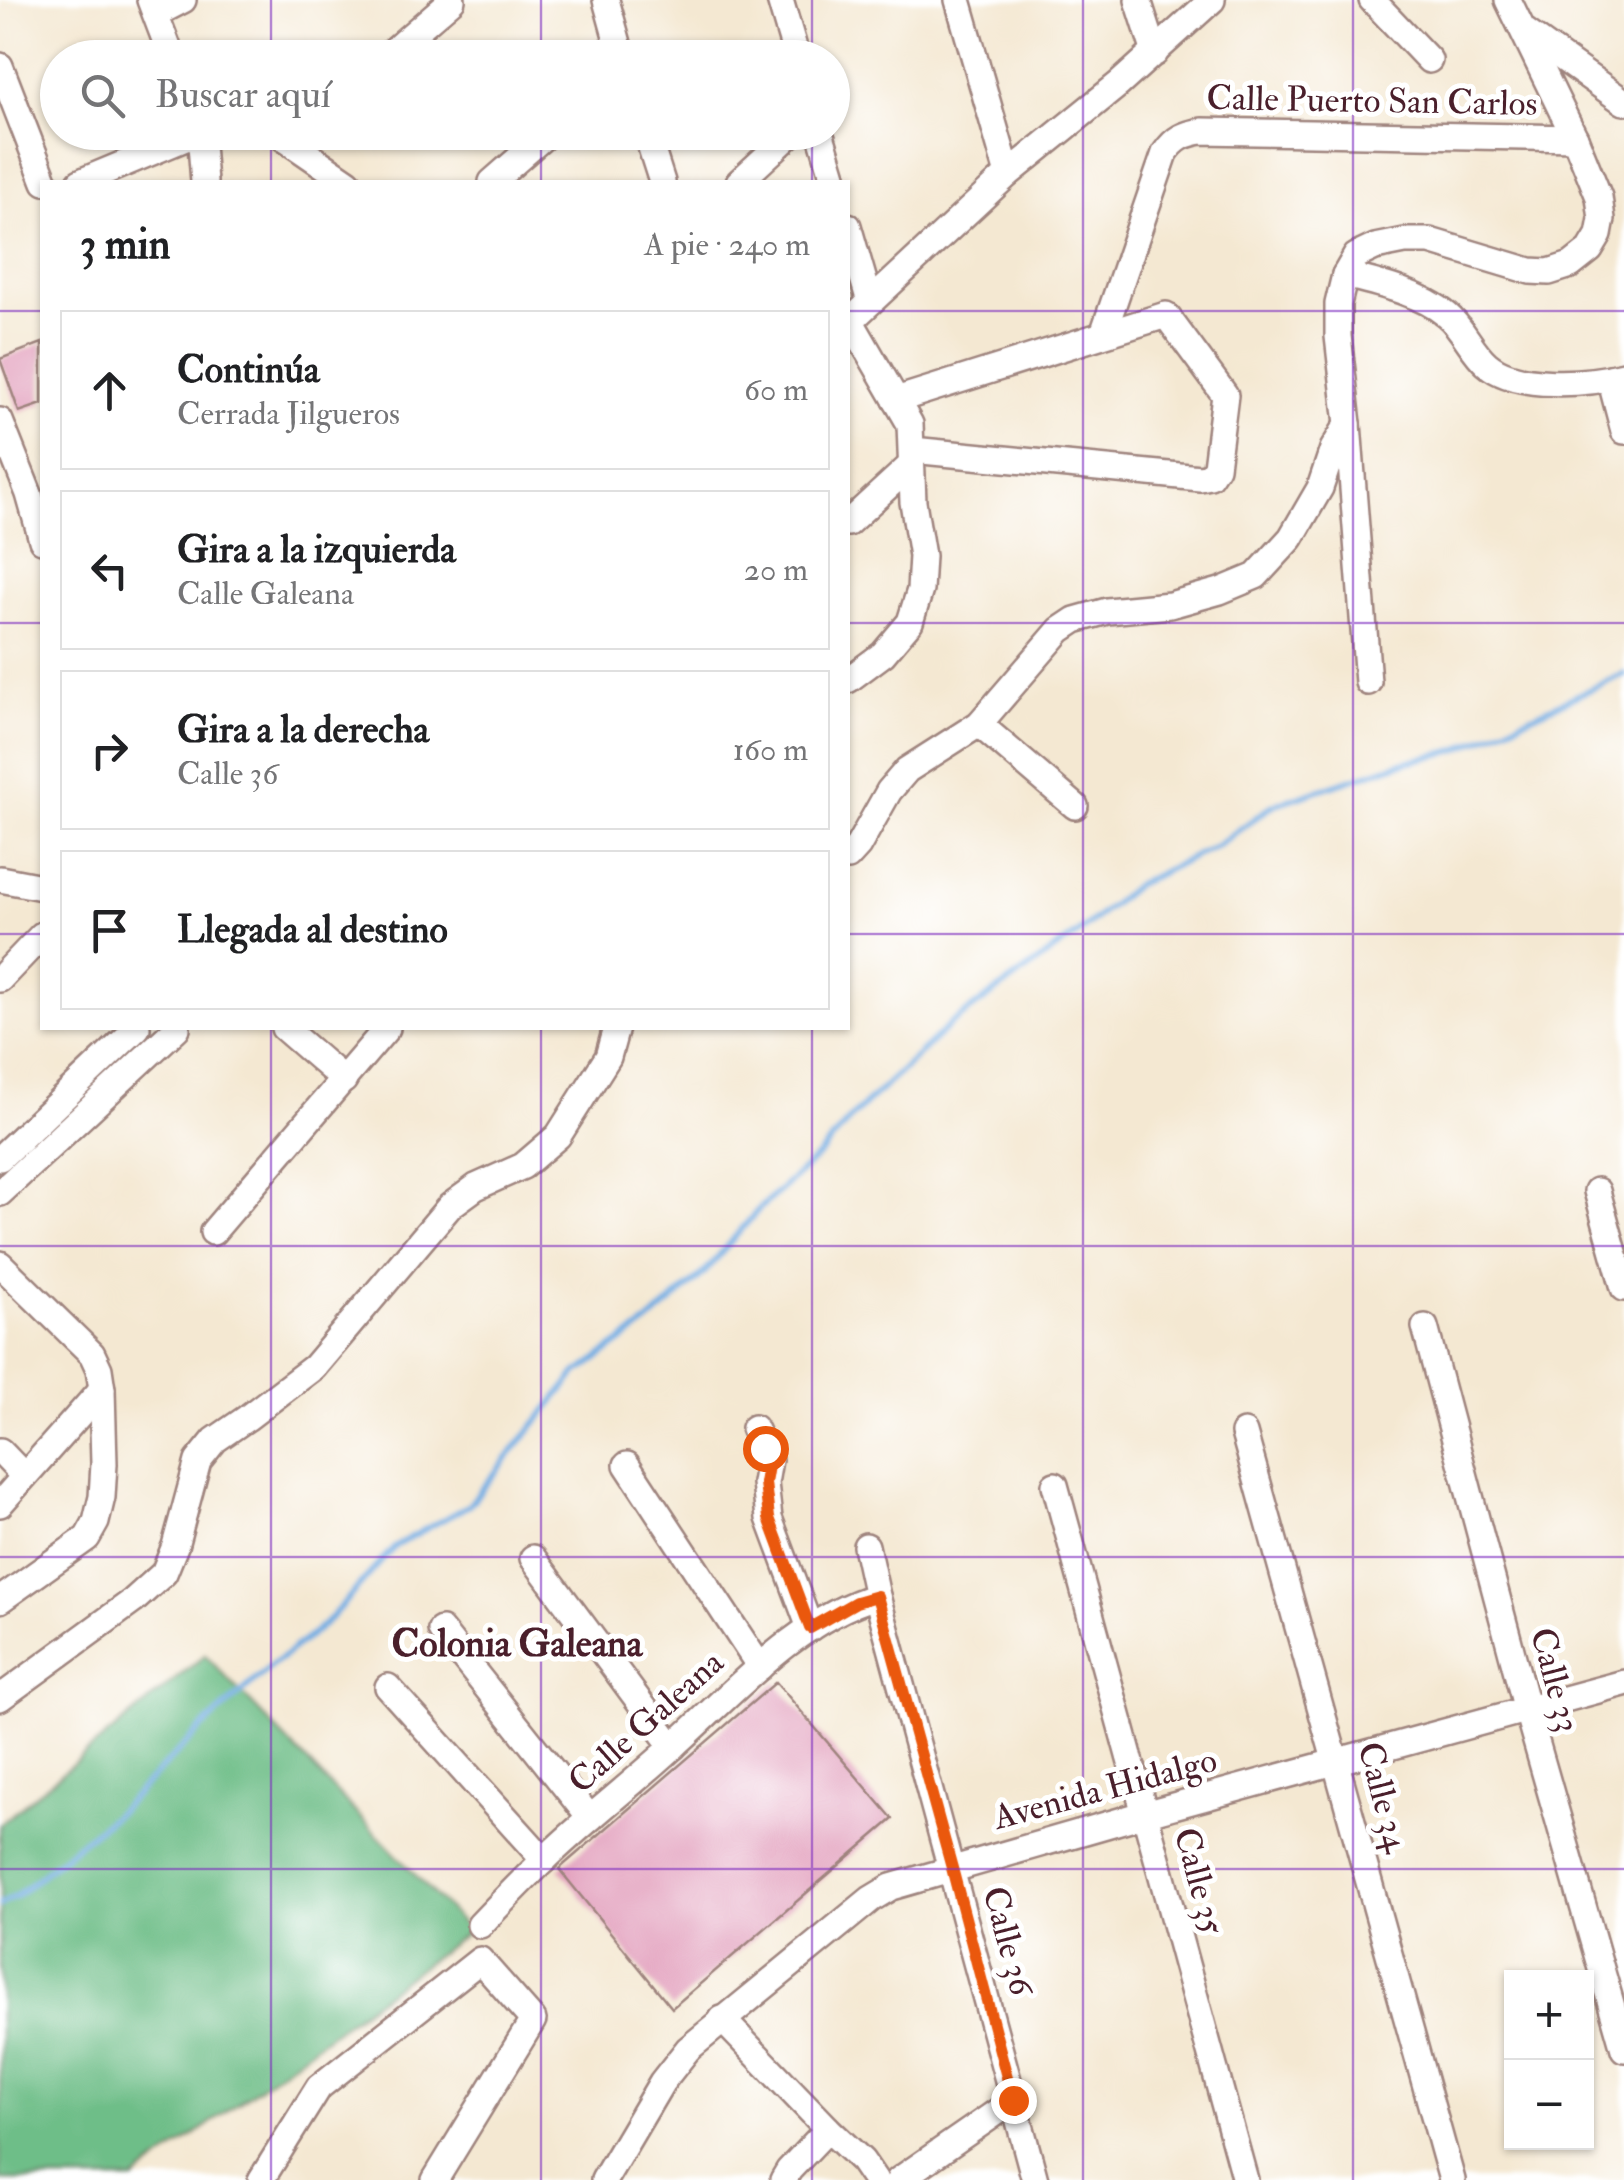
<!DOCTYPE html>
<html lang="es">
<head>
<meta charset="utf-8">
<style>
	:root { --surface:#fff; --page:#f6f6f6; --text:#202124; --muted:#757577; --line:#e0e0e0 }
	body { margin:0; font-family:"IM FELL Double Pica",serif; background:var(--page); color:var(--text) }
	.controls { position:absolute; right:30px; bottom:30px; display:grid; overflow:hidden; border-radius:0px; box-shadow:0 2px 8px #0004 }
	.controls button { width:90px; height:90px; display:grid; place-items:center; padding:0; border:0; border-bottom:2px solid var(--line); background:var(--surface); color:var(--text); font:50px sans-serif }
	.stop { position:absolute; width:30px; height:30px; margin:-22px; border:8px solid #ea580c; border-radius:50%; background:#fff }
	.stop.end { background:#ea580c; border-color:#fff; box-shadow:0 2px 10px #0008 }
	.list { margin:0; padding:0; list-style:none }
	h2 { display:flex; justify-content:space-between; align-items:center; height:130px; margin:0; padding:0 40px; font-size:42px }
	h2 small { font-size:32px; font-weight:400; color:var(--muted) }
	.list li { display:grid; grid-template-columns:65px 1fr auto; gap:30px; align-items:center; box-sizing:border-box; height:160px; margin:0 20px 20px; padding:0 20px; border:2px solid var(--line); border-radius:0px }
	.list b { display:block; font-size:38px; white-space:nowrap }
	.list p { margin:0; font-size:32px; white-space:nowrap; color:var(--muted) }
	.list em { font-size:32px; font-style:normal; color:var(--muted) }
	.icon { flex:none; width:55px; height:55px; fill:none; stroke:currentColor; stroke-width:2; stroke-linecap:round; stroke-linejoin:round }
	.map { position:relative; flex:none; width:1624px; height:2180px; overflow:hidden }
	.search { position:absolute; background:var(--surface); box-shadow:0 2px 8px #0004; left:40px; top:40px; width:810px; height:110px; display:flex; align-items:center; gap:25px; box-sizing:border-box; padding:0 35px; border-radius:55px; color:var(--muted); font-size:38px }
	.panel { position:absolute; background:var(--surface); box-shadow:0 2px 8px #0004; left:40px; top:180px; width:810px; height:850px; border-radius:0px }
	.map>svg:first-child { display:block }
	.forest { fill:#6ebe88; stroke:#5c6e5a; stroke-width:2.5 }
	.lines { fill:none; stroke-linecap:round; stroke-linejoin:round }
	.stream { stroke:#71ace2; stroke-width:6 }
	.building { fill:#e19bba }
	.minor-casing { stroke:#9f847e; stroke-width:30 }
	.minor { stroke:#fff; stroke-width:25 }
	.route { stroke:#ea580c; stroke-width:12 }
	.grid { fill:none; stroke:#7b2cbf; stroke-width:2.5; stroke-opacity:0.55 }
	.labels { text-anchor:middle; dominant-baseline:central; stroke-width:10; stroke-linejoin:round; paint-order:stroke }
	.street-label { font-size:35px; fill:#4a1f2b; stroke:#fff }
	.neighbourhood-label { font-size:38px; font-weight:bold; fill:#4a1f2b; stroke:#fff }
</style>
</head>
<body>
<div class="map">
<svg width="1624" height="2180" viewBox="0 0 1624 2180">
	<rect width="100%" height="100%" fill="#fff"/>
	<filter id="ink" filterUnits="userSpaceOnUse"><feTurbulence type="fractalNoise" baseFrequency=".01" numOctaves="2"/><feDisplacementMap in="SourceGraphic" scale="20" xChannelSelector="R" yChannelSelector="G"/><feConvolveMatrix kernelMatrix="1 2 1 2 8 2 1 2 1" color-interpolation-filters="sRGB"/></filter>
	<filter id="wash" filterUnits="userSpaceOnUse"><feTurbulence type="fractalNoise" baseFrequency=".0048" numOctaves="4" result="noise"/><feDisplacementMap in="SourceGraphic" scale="40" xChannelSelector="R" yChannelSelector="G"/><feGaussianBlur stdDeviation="2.25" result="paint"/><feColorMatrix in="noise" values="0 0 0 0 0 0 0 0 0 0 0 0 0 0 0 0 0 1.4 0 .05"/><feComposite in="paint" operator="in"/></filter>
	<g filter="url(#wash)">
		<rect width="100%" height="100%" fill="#f4e8d2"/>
		<!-- forest -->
		<path class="forest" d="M205,1655l264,276 -335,249h-134v-356z"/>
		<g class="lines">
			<!-- stream -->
			<path class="stream" d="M0,1905l16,-9 103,-85 83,-83 68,-61 55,-43 70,-78 74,-41 107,-131 72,-51 57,-51 53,-62 60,-54 35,-40 99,-93 125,-89 59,-49 82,-40 55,-40 125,-41 59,-14 167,-76"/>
		</g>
		<g id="blocks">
			<!-- building -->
			<g class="building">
				<path d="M42,343v61l-23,8 -19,-53z"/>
				<path d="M776,1682l117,137 -221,189 -113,-139z"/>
			</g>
		</g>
	</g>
	<g filter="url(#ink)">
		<use href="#blocks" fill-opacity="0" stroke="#9f847e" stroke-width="2.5"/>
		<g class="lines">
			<!-- minor casing -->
			<g class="minor-casing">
				<g id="minor">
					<path d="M150,0l22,58"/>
					<path d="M606,0l16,58"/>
					<path d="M780,0l17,58"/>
					<path d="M958,0l50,174"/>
					<path d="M1138,0l17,53"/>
					<path d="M1372,0l57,60"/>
					<path d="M156,14l27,-14"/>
					<path d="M1526,32l98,70"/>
					<path d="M385,58l67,-58"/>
					<path d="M0,66l45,116"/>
					<path d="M200,132l4,50"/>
					<path d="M275,132l73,50"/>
					<path d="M646,132l16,50"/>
					<path d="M820,132l15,50"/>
					<path d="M80,182l120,-50"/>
					<path d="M492,182l57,-50"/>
					<path d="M739,182l54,-50"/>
					<path d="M848,226l22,76"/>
					<path d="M1345,275c32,8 76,18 102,40 16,13 24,35 40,49 30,26 101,20 137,11"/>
					<path d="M848,323l160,-149 111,-90 93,-84"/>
					<path d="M1103,334l62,-181c10,-15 19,-19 37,-22l373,7"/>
					<path d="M1610,378l14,53"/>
					<path d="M896,400l270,-85 59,80 -9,72 -6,9 -10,2 -288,-28"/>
					<path d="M0,421l29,73 13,46"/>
					<path d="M848,523l63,-58"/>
					<path d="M848,680l35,-26 27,-32 10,-32 2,-34 -9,-54 -3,-78 -60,-104"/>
					<path d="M1368,682l-20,-258 -10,-88v-32l7,-29 11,-19 19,-9 30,-6h25l100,30 19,1 22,-7 19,-15 9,-15 3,-16 -3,-22 -24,-59 -67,-138"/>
					<path d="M979,724l96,82"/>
					<path d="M848,857l10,-11 31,-55 18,-21 72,-46 81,-94 15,-10 32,-9 63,-6 50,-14 36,-15 35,-38 29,-50 13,-39 15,-25"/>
					<path d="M0,879l42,8"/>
					<path d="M0,979l42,-44"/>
					<path d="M284,1028l60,52"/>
					<path d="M0,1158l137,-130"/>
					<path d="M1597,1191l27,97"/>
					<path d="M0,1193l177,-165"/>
					<path d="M213,1232l174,-204"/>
					<path d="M0,1264l92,90 7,15 3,20 2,75 -2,33 -6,25 -9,16 -87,62"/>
					<path d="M1425,1327l102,383 97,339"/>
					<path d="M754,1428l15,32 -4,23 4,35 41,110"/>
					<path d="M1244,1433l208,747"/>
					<path d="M0,1451l24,25"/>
					<path d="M627,1465l133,202"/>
					<path d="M1055,1485l190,695"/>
					<path d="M0,1504l102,-115"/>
					<path d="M866,1546l11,50 158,584"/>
					<path d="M533,1558l140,189"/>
					<path d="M441,1630l149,188"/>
					<path d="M388,1687l156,173"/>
					<path d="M0,1698l133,-97 31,-28 11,-27 23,-85 17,-21 32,-22 67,-51 136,-161 26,-19 47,-21 35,-30 50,-79 8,-29"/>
					<path d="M480,1925c21,-22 42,-44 64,-65 42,-41 89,-76 132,-116 59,-53 123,-126 201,-148"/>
					<path d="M722,2019l106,110 34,32 13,19"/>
					<path d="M261,2180l58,-93 161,-127 53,60 -98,160"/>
					<path d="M604,2180l58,-98 26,-33 183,-150 20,-12 253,-73 480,-131"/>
					<path d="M783,2180l6,-10 39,-41"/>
					<path d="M899,2180l114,-79"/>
				</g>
			</g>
			<!-- minor -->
			<use href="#minor" class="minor"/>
		</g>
	</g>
	<g class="lines" filter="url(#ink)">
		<!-- route -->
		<path class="route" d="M765,1448l4,12 -4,23 4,35 41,110 46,-26 21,-6 75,272 61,232"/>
	</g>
	<!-- grid -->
	<path class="grid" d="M271,0v58M541,0v58M812,0v58M1083,0v2180M1353,0v2180M271,132v50M541,132v50M812,132v50M0,311h42M848,311h776M0,623h42M848,623h776M0,934h42M848,934h776M271,1028v1152M541,1028v1152M812,1028v1152M0,1246h1624M0,1557h1624M0,1869h1624"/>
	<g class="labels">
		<!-- street labels -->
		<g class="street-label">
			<text transform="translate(1372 101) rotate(1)">Calle Puerto San Carlos</text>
			<text transform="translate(1555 1680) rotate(75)">Calle 33</text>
			<text transform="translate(646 1722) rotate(-42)">Calle Galeana</text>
			<text transform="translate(1105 1789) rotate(-15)">Avenida Hidalgo</text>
			<text transform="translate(1383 1797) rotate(75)">Calle 34</text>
			<text transform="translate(1199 1881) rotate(75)">Calle 35</text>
			<text transform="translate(1008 1941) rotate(75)">Calle 36</text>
		</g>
		<!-- neighbourhood labels -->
		<g class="neighbourhood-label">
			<text x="517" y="1644">Colonia Galeana</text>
		</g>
	</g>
</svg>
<div class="controls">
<button>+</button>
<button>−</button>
</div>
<div class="stop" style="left:765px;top:1448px"></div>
<div class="stop end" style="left:1013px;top:2100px"></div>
<div class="search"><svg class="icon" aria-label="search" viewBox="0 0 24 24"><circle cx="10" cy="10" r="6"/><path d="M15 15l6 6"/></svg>Buscar aquí</div>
<section class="panel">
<h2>3 min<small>A pie · 240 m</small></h2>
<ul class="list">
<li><svg class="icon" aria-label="ahead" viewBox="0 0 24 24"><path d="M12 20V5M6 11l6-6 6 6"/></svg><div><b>Continúa</b><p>Cerrada Jilgueros</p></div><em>60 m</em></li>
<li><svg class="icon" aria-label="left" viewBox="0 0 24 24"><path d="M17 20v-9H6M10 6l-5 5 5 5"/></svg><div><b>Gira a la izquierda</b><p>Calle Galeana</p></div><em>20 m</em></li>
<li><svg class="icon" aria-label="right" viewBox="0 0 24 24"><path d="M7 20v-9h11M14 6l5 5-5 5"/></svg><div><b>Gira a la derecha</b><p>Calle 36</p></div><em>160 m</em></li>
<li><svg class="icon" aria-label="arrive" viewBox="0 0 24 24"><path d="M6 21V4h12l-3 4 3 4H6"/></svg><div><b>Llegada al destino</b></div></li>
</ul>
</section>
</div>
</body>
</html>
